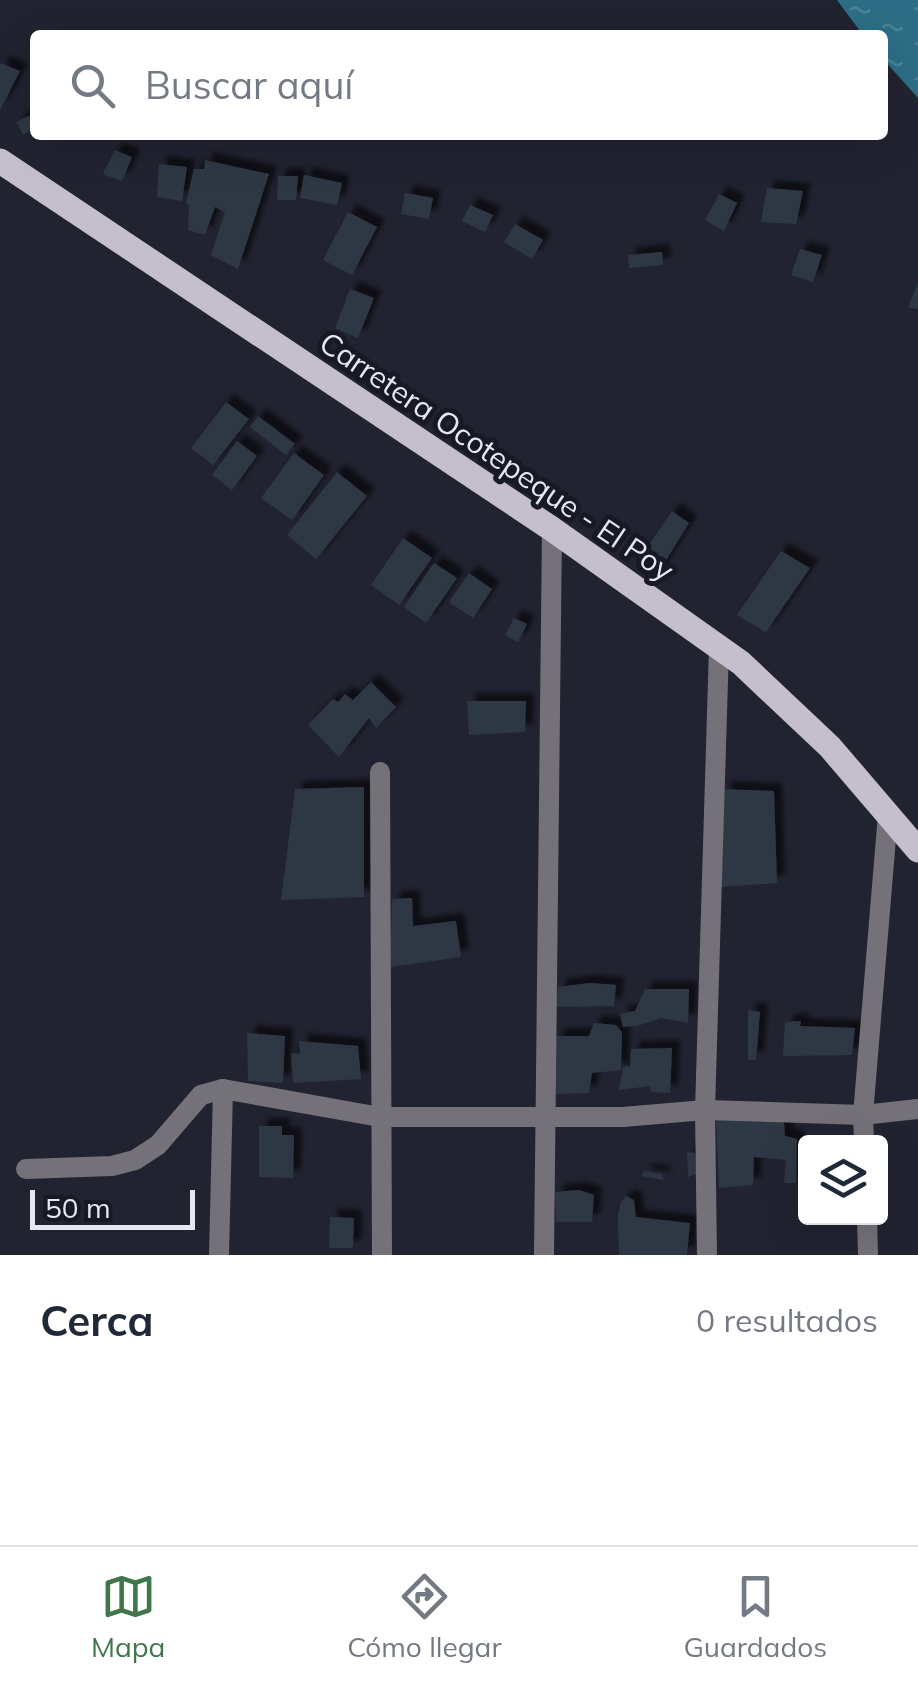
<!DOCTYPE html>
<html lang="es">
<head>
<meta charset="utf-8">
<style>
	:root { --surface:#fff; --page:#f6f6f7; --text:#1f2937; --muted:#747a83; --line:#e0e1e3; --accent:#40764b }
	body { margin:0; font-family:Mulish,sans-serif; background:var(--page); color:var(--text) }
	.controls { position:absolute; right:30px; bottom:30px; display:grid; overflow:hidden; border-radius:10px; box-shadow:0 10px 40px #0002 }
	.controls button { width:90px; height:90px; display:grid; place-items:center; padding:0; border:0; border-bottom:2px solid var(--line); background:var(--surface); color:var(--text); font:50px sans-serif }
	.scale { position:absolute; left:30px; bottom:25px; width:165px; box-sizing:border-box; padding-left:10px; border:5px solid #e6e7f0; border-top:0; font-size:28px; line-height:35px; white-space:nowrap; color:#e6e7f0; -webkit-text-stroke:8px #181927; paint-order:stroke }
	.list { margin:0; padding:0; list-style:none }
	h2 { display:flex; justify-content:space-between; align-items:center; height:130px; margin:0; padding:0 40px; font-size:42px }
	h2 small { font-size:32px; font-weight:400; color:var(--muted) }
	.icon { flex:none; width:55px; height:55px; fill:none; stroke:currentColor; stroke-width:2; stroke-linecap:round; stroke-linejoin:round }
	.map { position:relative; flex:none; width:918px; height:1255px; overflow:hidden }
	.search { position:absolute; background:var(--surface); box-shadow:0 10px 40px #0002; left:30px; right:30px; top:30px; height:110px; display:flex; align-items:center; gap:25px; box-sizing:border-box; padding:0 35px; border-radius:10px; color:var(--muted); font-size:38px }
	.sheet { height:290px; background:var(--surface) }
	nav { display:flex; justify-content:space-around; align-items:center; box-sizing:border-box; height:140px; border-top:2px solid var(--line); background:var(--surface); font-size:28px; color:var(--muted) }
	nav a { display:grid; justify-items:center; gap:5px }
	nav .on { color:var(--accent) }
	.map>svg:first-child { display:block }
	.water { fill:url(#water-ripples) }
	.building { fill:#2e3844; filter:url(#shadow) }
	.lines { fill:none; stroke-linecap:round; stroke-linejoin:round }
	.minor { stroke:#747178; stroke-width:20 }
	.primary { stroke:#c5becd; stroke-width:25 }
	.labels { text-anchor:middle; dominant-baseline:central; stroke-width:10; stroke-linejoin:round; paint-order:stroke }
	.street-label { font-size:30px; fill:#e6e7f0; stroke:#181927 }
</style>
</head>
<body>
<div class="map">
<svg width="918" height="1255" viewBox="0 0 918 1255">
	<defs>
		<pattern id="water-ripples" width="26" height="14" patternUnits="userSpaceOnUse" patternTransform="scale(2.5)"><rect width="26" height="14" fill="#2d6e86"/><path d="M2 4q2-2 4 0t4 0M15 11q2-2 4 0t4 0" fill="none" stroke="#4b8397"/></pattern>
		<filter id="shadow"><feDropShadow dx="8" dy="-8" stdDeviation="2.5" flood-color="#0009"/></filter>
	</defs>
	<rect width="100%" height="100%" fill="#222331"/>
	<!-- water -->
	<path class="water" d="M837,0h81v98l-35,-39v-24h-20z"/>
	<!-- building -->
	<g class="building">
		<path d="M0,63l20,8 -20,39z"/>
		<path d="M35,113v15l-12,7 -7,-13z"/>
		<path d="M115,150l17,7 -10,24 -19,-7z"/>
		<path d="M205,160l64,14 -31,95 -27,-14 14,-43 -10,-5 -10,28 -17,-5 1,-25 -3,-2 8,-34h10z"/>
		<path d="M159,164l28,3 -5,34 -25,-4z"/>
		<path d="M304,175l38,8 -5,22 -37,-7z"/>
		<path d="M278,176h20l-2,24h-19z"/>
		<path d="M767,188l36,3 -7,33 -35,-2z"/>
		<path d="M405,193l28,5 -4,21 -28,-5z"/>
		<path d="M719,194l18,9 -13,28 -19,-11z"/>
		<path d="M470,205l23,10 -8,17 -23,-11z"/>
		<path d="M348,212l29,15 -25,48 -29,-15z"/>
		<path d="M515,224l28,16 -11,19 -28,-17z"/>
		<path d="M800,249l22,6 -9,27 -22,-7z"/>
		<path d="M662,252l1,13 -34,3 -1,-13z"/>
		<path d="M918,283v26l-10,-2z"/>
		<path d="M350,289l24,9 -16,40 -23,-10z"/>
		<path d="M226,402l23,17 -36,46 -22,-17z"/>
		<path d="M258,416l37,28 -9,11 -36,-28z"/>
		<path d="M237,441l20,15 -25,34 -20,-15z"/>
		<path d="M294,453l30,22 -32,45 -31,-22z"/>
		<path d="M337,472l30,24 -51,63 -29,-24z"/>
		<path d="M672,511l17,12 -32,52 -20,-13z"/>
		<path d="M403,538l29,20 -33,47 -28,-20z"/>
		<path d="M781,551l29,17 -44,64 -29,-17z"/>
		<path d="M434,563l23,15 -31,45 -22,-16z"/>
		<path d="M469,573l23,16 -19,29 -24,-16z"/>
		<path d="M514,618l13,6 -9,18 -13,-7z"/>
		<path d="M371,682l25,25 -20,21 -7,-10 -30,39 -31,-32 25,-26 5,3 7,-8 8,6z"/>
		<path d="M467,701h59l-1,31 -56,3z"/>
		<path d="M364,787v110l-83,3 14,-111z"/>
		<path d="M723,789l51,2 3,92 -57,4z"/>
		<path d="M412,898l1,28 43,-5 5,36 -71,10 2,-68z"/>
		<path d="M590,983l26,2 -2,21 -58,1 2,-20z"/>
		<path d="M645,989h44l-1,34 -27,-5 -24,8 -14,1 -3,-13 15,-3z"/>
		<path d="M748,1010l12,2 -4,48h-8z"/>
		<path d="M801,1021l-1,5 55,2 -3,27 -69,1 2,-34z"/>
		<path d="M594,1023l22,2 6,7 -1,38 -29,3 -3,20 -33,1 -1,-58h34z"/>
		<path d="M247,1033l38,3 -2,47 -35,-2z"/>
		<path d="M299,1041l59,5 3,33 -68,4 -2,-30 9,1z"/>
		<path d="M672,1048l-2,45 -19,-1 -1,-6 -31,4 4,-23 7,-1 1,-17z"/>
		<path d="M716,1120h57l11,3 1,13 12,3 -1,44h-12l2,-23 -32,-3 -1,28 -34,3z"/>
		<path d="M259,1126h23v9h12l-1,43 -34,-1z"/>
		<path d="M687,1152l8,1 1,21 -8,3z"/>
		<path d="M644,1171l18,3 2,6 -22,-4z"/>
		<path d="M579,1190l15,5 -2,27h-36l-1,-30z"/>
		<path d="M626,1196l8,4 2,17 54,6 -3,32h-68l-1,-39 3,-14z"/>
		<path d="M330,1217l24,1 -1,30h-24z"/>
	</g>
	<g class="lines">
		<!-- minor -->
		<g class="minor">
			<path d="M380,772l2,483"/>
			<path d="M864,1142l-1,-27 25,-301"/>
			<path d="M26,1169l86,-3 23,-6 23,-15 43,-50 22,-6 157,28h243l82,-7 158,5 55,-6"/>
			<path d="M867,1218l1,37"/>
			<path d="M219,1255l4,-166"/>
			<path d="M544,1255l8,-726"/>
			<path d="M707,1255l-2,-145 14,-463"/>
		</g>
		<!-- primary -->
		<path class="primary" d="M0,161l552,368 189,134 89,84 88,103"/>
	</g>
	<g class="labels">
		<!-- street labels -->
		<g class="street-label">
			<text transform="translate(497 456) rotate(34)">Carretera Ocotepeque - El Poy</text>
		</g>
	</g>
</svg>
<div class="controls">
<button><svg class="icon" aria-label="layers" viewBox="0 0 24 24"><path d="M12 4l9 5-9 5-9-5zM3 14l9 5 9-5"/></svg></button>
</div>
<div class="scale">50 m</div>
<div class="search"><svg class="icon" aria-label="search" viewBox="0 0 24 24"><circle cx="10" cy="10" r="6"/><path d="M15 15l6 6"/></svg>Buscar aquí</div>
</div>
<section class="sheet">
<h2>Cerca<small>0 resultados</small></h2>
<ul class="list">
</ul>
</section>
<nav>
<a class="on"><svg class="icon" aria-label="map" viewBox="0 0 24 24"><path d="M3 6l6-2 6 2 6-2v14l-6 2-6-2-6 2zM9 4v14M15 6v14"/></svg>Mapa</a>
<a><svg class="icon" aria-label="directions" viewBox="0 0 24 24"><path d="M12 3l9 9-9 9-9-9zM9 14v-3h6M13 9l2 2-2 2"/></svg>Cómo llegar</a>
<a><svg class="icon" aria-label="saved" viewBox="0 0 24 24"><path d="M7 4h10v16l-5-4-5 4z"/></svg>Guardados</a>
</nav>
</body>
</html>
